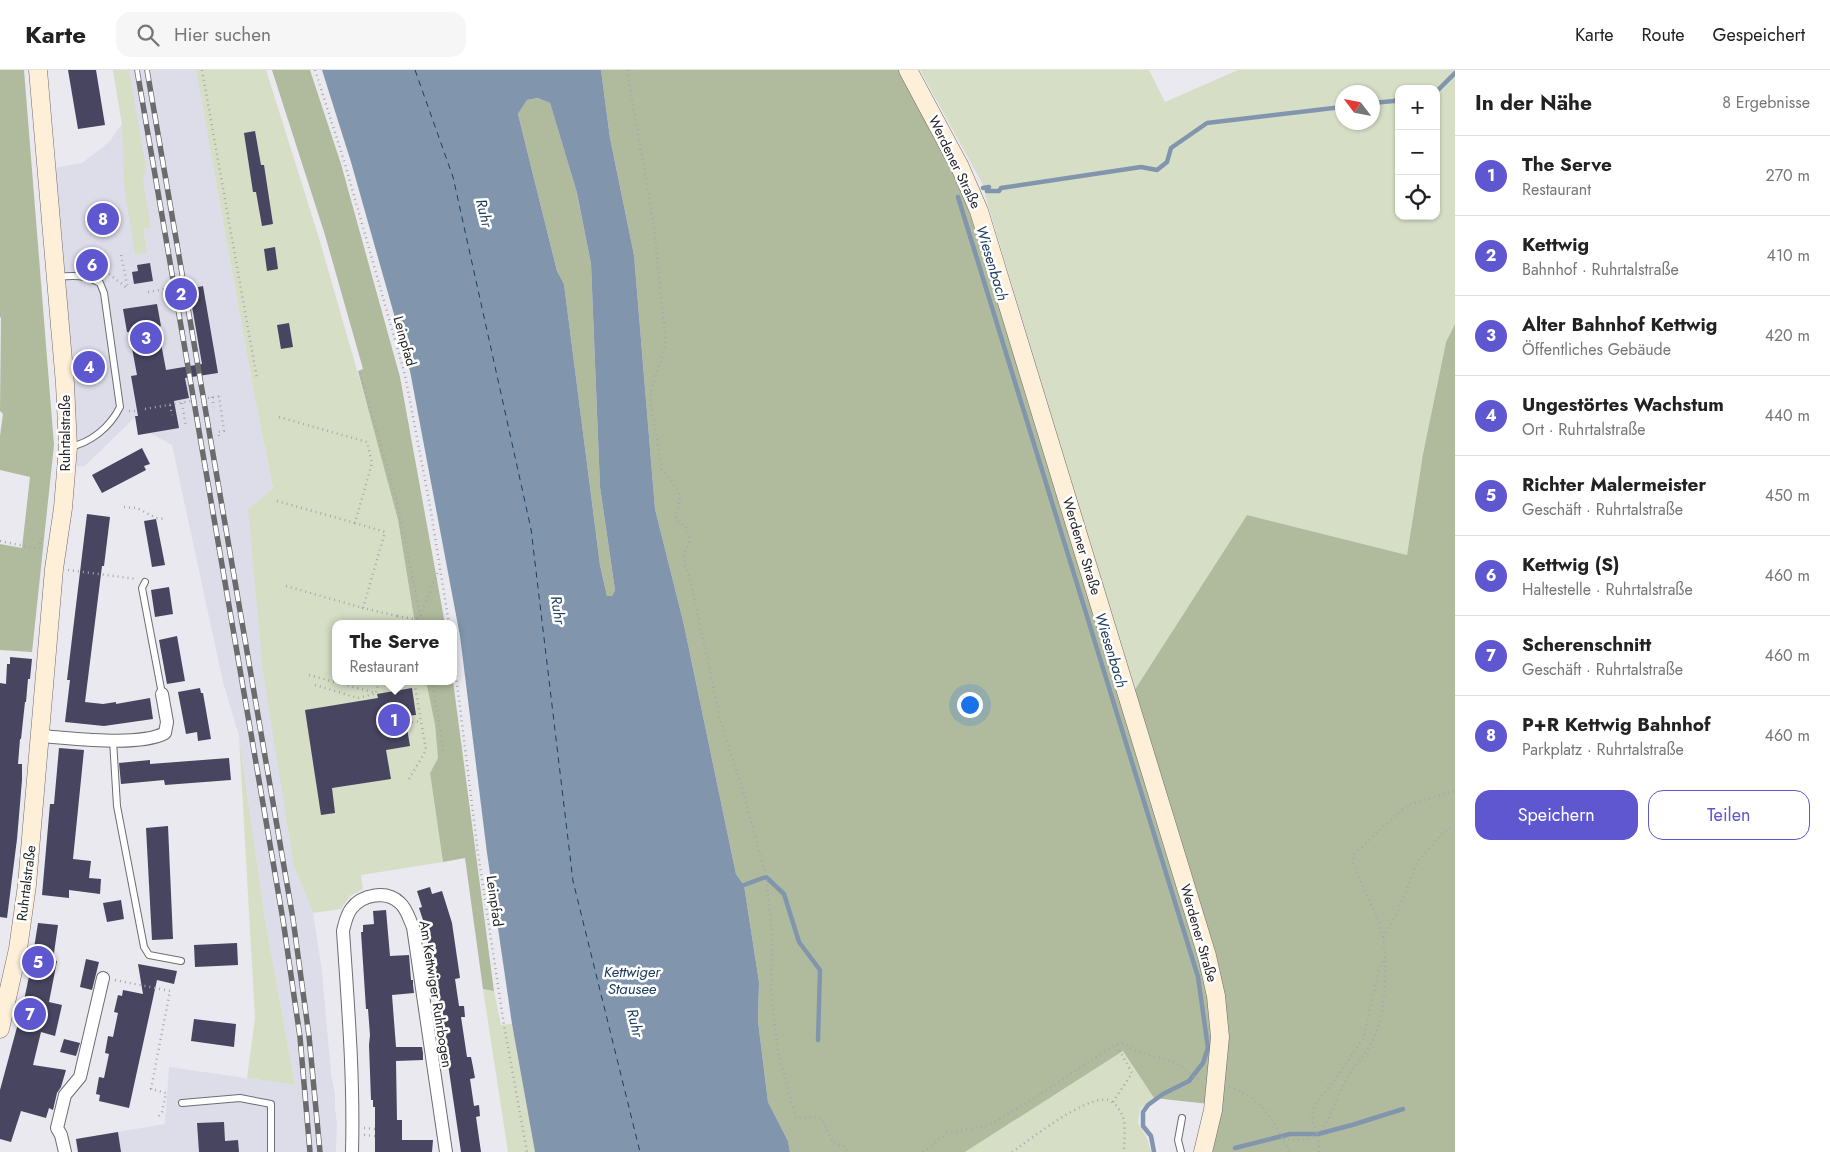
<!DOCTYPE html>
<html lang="de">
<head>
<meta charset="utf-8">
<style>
	:root { --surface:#fff; --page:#f6f6f6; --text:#222; --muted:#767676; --line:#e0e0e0; --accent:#5e57cf }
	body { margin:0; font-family:Jost,sans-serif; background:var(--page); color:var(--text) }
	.controls { position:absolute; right:15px; top:15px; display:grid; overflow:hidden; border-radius:10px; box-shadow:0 1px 4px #0004 }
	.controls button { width:45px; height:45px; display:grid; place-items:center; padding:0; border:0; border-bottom:1px solid var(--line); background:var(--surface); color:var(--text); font:25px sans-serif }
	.compass { position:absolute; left:1335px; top:15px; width:45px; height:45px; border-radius:50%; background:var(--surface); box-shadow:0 1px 4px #0004; rotate:302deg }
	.you { position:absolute; left:969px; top:634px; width:18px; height:18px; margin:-12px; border:4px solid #fff; border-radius:50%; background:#1a73e8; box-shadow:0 0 0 8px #1a73e833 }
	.badge { display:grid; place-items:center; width:32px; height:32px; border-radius:50%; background:var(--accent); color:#fff; font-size:16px; font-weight:700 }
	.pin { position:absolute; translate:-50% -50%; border:2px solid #fff; box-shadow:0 1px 5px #0006 }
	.popup { position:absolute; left:332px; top:550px; width:125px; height:65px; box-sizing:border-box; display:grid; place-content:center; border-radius:10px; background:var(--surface); filter:drop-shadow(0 1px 4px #0005); font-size:16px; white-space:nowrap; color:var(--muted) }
	.popup b { font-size:19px; color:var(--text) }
	.popup::after { content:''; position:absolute; left:50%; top:100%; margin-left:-10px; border:10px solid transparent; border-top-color:var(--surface) }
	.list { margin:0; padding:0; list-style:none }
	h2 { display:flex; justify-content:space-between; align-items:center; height:65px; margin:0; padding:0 20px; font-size:21px }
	h2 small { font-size:16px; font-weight:400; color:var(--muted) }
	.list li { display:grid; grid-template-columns:32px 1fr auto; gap:15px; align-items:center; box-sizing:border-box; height:80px; padding:0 20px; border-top:1px solid var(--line) }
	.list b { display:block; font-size:19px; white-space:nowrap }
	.list p { margin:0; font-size:16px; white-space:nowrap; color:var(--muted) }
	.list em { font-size:16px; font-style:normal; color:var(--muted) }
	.actions { display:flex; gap:10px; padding:15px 20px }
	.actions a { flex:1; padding:11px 0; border:1px solid var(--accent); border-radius:15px; text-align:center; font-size:18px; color:var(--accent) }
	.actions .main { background:var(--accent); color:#fff }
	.icon { flex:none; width:28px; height:28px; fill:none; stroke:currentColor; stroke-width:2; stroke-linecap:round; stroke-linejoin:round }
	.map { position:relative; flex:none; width:1455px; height:1082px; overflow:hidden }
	header { display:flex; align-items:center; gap:30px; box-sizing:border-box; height:70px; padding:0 25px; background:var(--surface); border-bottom:1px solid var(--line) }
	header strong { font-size:24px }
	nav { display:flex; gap:28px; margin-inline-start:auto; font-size:18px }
	.search { width:350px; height:45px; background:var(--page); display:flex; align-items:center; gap:12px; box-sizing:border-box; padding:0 18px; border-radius:15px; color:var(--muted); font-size:19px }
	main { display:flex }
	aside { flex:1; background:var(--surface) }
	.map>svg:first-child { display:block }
	.built { fill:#ddddea }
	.green { fill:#d6dec6; fill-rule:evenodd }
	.forest { fill:#b0bb9d }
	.water { fill:#8196ad; fill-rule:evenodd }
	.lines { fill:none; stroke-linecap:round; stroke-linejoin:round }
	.stream { stroke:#8196ad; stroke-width:4.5 }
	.ferry { stroke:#1d3e61; stroke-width:1; stroke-dasharray:6 5; stroke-linecap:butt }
	.building { fill:#47455f }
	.lane-casing { stroke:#6d6d72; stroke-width:8 }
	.street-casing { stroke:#6d6d72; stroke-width:14 }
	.secondary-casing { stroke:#6d6d72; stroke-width:19 }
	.path { stroke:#a7a7ab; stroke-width:2.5; stroke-dasharray:1 4; stroke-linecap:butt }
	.lane { stroke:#fff; stroke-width:6 }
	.street { stroke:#fff; stroke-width:12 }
	.secondary { stroke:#feefd8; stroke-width:18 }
	.rail-casing { stroke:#6b6b6e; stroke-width:5.5 }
	.rail { stroke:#fff; stroke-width:4; stroke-dasharray:11; stroke-linecap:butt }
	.labels { text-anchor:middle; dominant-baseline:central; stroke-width:5; stroke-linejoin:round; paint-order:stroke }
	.street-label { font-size:14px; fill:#262628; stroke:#fff }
	.water-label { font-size:15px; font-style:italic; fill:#1d3e61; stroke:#fff }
</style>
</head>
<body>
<header>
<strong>Karte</strong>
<div class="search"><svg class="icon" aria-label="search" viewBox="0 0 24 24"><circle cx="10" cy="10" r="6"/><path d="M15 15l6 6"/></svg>Hier suchen</div>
<nav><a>Karte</a><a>Route</a><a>Gespeichert</a></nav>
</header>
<main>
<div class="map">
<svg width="1455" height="1082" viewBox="0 0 1455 1082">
	<rect width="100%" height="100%" fill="#e9e9ef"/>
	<!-- built -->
	<path class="built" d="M113,0h83l57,318 20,102 21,376 19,47 9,58 9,103 4,20v14l2,15 -1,29h-259l-2,-13 90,-15 4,-57 126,18 -30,-166 -26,-183 -16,-54 -51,-237 -22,-12 -12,2 -3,-18 -50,49 -12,1 -20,-299 29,-5 27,-21 13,-18z"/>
	<!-- green -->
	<g class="green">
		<path d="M113,0h16l17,98 -3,13 8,46 -8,2 4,24 -12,1 -11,-69 -2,-61z"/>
		<path d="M196,0h70l53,168 60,209 19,73 17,104h-80v57h91l9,44 3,33 -8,15 13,89 -82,13 2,14 -13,7 -9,13 -28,4 -19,-47 -31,-194 -15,-163 25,-20 -20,-101z"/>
		<path d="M920,0h229l16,32 73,-32h217v254l-9,18 -23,112 -16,101 -160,-40 -113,176 -149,-496 -2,-10zM1399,19h37v127h-37zM1342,22h30v30h-30z"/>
		<path d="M239,666l26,183 30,166 -48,-7 8,-60z"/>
		<path d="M483,919l11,2 7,34 11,-1 23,128h-27z"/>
		<path d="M1123,981l31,47 -14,11 -2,14 9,15 4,14h-186z"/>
	</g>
	<!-- forest -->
	<g class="forest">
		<path d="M0,0h24l30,375 -22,207 -32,-2v-106l22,4 8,-71 -30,-7v-34l3,-22 -3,-3 1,-93 -1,-1z"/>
		<path d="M272,0h38l31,94 59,213 45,247h-30l-17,-104 -40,-149 5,-2 -38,-134z"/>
		<path d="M601,0h299l44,83 23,52 167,486 113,-176 160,40 16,-101 23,-112 9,-18v828h-247l1,-48 -55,-6 -31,-47 -158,101h-175l-2,-11 -20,-39 -10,-81 1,-39 -15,-97 -8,-11 -52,-249 -29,-116 -21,-254 -24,-117z"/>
		<path d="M539,28l11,5 27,90 14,71 9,223 15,103 -3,6h-5l-7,-31 -36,-281 -7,-13 -39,-157 9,-14z"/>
		<path d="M426,611h27l41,310 -11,-2 -18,-131 -22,4 -13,-89 8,-15 -3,-33z"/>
	</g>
	<!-- water -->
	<path class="water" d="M322,0h279l9,68 24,117 21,254 29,116 52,249 8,11 15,97 -1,39 10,81 20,39 2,11h-255l-23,-128 -25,-171 -27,-217 -50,-265 -59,-209zM538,28l12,5 27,90 14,71 9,223 15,103 -3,6h-5l-7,-31 -36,-281 -7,-13 -39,-157 9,-14z"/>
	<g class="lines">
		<!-- stream -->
		<g class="stream">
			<path d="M1436,22l19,-19"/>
			<path d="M1372,33l22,-2 5,-3"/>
			<path d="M983,118l6,-1 -2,4h12l2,-3 140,-21 16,3 10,-8 4,-14 36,-25 135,-16"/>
			<path d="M958,127l240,780 10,71 -5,15 -14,18 -26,13 -15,11 -5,7v14l8,10 3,16"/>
			<path d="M744,815l22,-8 18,17 15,48 21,28 -2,70"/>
			<path d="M1235,1078l55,-14h28l34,-9 51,-16"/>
		</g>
		<!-- ferry -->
		<path class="ferry" d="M415,0l38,107 78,352 42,352 67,271"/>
	</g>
	<!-- building -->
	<g class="building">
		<path d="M68,0h28l9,55 -27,4z"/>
		<path d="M255,61l6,34h3l9,59 -11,2 -6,-34h-3l-9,-59z"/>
		<path d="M275,177l3,22 -11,2 -3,-22z"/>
		<path d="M150,193l3,18 -19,3 -2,-12 6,-1 -1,-6z"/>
		<path d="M203,216l15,87 -33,5 4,20 -15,3 5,27 -41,7 -3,-19h3l-7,-40 6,-1 -8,-43h-2l-4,-23 34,-5 4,22 -3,1 8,43 36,-6 -13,-75z"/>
		<path d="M289,253l4,24 -12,2 -4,-24z"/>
		<path d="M142,378l8,16 -6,2 2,4 -44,23 -10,-18z"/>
		<path d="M87,444l23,3 -6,49h-2l-17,136 18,2 13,-2v2l34,-6 3,21 -49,7 -39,-4 5,-42h-3z"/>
		<path d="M156,449l9,46 -13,2 -8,-46z"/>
		<path d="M169,517l4,27 -18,3 -4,-27z"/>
		<path d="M177,566l8,45 -18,3 -8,-44z"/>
		<path d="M10,587l22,2 -2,20h-2l-2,23h-1l-4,37h-1l-2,25h4v16l-5,59 -10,79 -7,-1v-234l6,1 1,-20h3z"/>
		<path d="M200,618l1,5h2l8,46 -13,2 -1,-9 -11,2 -8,-42z"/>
		<path d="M412,618l4,27 -11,1 5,30 -24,4 5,29 -59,9 3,25 -14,2 -16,-105 73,-12 -1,-4z"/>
		<path d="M59,678l25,2 -11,109 18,2 -2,17 12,1 -1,15 -31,-4v8l-27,-3 8,-91h4z"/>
		<path d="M229,688l2,22 -66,5 -1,-5 -43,4 -2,-21 31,-3v4z"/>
		<path d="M168,756l5,113 -21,1 -6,-112z"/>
		<path d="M430,817l2,7 10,-3 10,32 8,55 -5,1 4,27h5l1,11h-4l6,40h4l2,10 2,11 -5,1 4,27 5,-1 1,11 -4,1 5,35h-20l-27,-183 -3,-22 -2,1 -4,-22 -6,-18 3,-1 -5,-16z"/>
		<path d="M121,830l3,19 -17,3 -4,-19z"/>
		<path d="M386,840l4,46 19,-1 2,25h2v5l1,8 -22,2 4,52h26l1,6v7l-27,1 1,59h5v20h31l-1,12h-57v-45h-2v-7h-2l-2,-55 1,-10 -2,-26h-2l-5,-77h2v-7l11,-1 -1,-13z"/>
		<path d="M38,853l20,2 -5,35 4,1 -8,41 13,3 -7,31 -14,-4 -8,33 33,5 -5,17 -4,6 -4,17 -4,-2 -3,10 -25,-7 -10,31 -11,-3v-49l23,-85 8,-38z"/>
		<path d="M237,873l1,22 -43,2 -1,-22z"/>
		<path d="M86,889l13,3 -7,28 -12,-3z"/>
		<path d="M138,894l39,7 -3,13 -17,-4 -28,128 -30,-7 1,-6 -4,-1 3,-17 5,1 5,-24 -4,-1 3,-17 5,1 5,-24 -4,-1 4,-17 4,1 1,-6 20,4z"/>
		<path d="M194,949l42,5 -2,23 -43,-6z"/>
		<path d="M64,969l16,4 -4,13 -16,-4z"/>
		<path d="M224,1052l1,19 13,-1 1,12h-40l-2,-29z"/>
		<path d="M118,1062l3,20h-43l-2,-13z"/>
	</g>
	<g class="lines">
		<!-- lane casing -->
		<g class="lane-casing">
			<g id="lane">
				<path d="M58,207c16,-2 27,-2 42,6l4,10 16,114c-10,20 -29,36 -51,40"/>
				<path d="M145,512l-3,6 20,106"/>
				<path d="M113,670l4,66 27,141 5,8 32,6"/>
				<path d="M182,1033l58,-5 31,6v48"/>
				<path d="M1181,1082l-3,-12 4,-22"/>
			</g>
		</g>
		<!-- street casing -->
		<g class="street-casing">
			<g id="street">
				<path d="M41,666c31,2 98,11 124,-3l2,-11 -5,-28"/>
				<path d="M65,1082l-4,-17 -4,-7 8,-33 15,-18 23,-99"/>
				<path d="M352,1082c2,-74 -4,-147 -9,-221 2,-8 3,-15 8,-22 11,-15 36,-19 49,-6 7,6 9,16 13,24l33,225"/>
			</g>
		</g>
		<!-- secondary casing -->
		<g class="secondary-casing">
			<g id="secondary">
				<path d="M908,0l52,97 19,44 228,745 9,40 4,41 -7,73 -10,42"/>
				<path d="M0,959l18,-80 9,-64 27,-316 9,-61 5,-61 -3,-63 -27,-314"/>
			</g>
		</g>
		<!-- path -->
		<g class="path">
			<path d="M202,0l55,309"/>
			<path d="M315,0l30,94 60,211 25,131 19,118"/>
			<path d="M627,0l27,156 12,118 -12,36 -4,19 12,70 17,23 1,9 -4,11v8l10,7 4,13c-6,13 -9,21 -1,34l32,149 22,69 23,85 6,54 -1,61 7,60 18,66 16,-1 10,2 11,24 12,4 2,5"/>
			<path d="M121,185l7,34"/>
			<path d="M96,199l5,-13"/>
			<path d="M109,204l18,14"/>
			<path d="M148,222l24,-4"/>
			<path d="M360,303l36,125 26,126"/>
			<path d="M212,327l2,10"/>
			<path d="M208,328l14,-2"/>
			<path d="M182,333l4,24"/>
			<path d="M170,335l2,10"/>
			<path d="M145,339l46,-8"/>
			<path d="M129,341h8"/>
			<path d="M279,347l88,25 5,21 -17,60 30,9 -22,76 34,8 -2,8"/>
			<path d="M219,366l-1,-4 6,-1 -5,-35"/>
			<path d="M277,431l78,22"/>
			<path d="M124,437l13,1 19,10 9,1"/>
			<path d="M0,471l39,8 2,-10h1"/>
			<path d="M68,500l69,9"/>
			<path d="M286,516l77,22"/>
			<path d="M397,546l17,3 6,-2 19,-48"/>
			<path d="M453,581l25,202 26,172 23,127"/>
			<path d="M309,605l67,18 3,-12"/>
			<path d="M397,611l1,8"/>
			<path d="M432,611l12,72"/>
			<path d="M315,615l43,13 16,-4"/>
			<path d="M399,621l5,-10"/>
			<path d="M407,653l14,-2"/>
			<path d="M409,709l17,-29 -12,-69"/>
			<path d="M1383,867l13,-21 21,-54 26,-29 12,-7"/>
			<path d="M115,910l55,11 -19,98 15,4 -4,19 -5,6"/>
			<path d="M1229,1017c36,12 44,34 61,65"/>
			<path d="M1113,1032l19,-29 -16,-29"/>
			<path d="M364,1058l11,1"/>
			<path d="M364,1065l11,1"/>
			<path d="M1283,1069c45,8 44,-24 61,-55 7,-15 20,-27 28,-42 13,-25 13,-55 13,-83"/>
			<path d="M923,1082l24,-19 42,-8 39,-23 88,-58 7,-1 13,8 39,11 25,19"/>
			<path d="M1012,1082c19,-13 74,-57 96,-52 7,2 13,11 15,17 3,10 1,25 1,35"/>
			<path d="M1319,1082l-1,-18 -6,-14 2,-15 24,-29 25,-37 16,-69 6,-13 -2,-20 -6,-20 -24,-53 2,-11 52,-48 48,-14"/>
		</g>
		<!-- lane -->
		<use href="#lane" class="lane"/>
		<!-- street -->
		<use href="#street" class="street"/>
		<!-- secondary -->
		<use href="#secondary" class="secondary"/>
		<!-- rail casing -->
		<g class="rail-casing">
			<g id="rail">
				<path d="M137,0l146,850 17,117 10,115"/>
				<path d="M147,0l146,849 16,117 11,116"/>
			</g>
		</g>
		<!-- rail -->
		<use href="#rail" class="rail"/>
	</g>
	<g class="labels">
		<!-- street labels -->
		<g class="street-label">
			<text transform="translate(955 92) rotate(64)">Werdener Straße</text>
			<text transform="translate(405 271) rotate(74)">Leinpfad</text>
			<text transform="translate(65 363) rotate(-90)">Ruhrtalstraße</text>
			<text transform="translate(1082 476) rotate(73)">Werdener Straße</text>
			<text transform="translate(26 813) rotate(-83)">Ruhrtalstraße</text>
			<text transform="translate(495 831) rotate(82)">Leinpfad</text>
			<text transform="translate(1199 863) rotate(74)">Werdener Straße</text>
			<text transform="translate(436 924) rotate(81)">Am Kettwiger Ruhrbogen</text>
		</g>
		<!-- water labels -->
		<g class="water-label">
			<text transform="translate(484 143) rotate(76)">Ruhr</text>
			<text transform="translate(992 193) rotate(73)">Wiesenbach</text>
			<text transform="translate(558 540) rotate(81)">Ruhr</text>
			<text transform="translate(1111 580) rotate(73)">Wiesenbach</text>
			<text x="632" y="902">Kettwiger<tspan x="632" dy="17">Stausee</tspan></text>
			<text transform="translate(635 953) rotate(77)">Ruhr</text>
		</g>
	</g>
</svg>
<div class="controls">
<button>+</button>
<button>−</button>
<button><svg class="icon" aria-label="locate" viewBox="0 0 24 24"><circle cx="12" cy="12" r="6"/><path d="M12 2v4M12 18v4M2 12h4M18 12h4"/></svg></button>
</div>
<svg class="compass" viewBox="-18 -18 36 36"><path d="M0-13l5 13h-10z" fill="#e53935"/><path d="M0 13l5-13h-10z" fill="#767676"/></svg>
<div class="you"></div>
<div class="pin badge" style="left:394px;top:650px">1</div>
<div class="popup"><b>The Serve</b>Restaurant</div>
<div class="pin badge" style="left:181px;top:224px">2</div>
<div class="pin badge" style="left:146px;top:268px">3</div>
<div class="pin badge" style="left:89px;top:297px">4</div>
<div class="pin badge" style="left:38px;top:892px">5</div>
<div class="pin badge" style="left:92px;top:195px">6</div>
<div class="pin badge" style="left:30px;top:944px">7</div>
<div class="pin badge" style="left:103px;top:149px">8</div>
</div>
<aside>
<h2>In der Nähe<small>8 Ergebnisse</small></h2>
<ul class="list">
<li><span class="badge">1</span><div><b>The Serve</b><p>Restaurant</p></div><em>270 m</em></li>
<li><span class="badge">2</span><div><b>Kettwig</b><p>Bahnhof · Ruhrtalstraße</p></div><em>410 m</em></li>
<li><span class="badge">3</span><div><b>Alter Bahnhof Kettwig</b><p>Öffentliches Gebäude</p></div><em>420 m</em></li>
<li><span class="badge">4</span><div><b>Ungestörtes Wachstum</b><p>Ort · Ruhrtalstraße</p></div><em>440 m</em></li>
<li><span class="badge">5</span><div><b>Richter Malermeister</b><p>Geschäft · Ruhrtalstraße</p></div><em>450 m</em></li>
<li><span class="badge">6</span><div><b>Kettwig (S)</b><p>Haltestelle · Ruhrtalstraße</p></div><em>460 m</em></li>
<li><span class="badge">7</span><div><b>Scherenschnitt</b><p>Geschäft · Ruhrtalstraße</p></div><em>460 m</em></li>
<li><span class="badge">8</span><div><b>P+R Kettwig Bahnhof</b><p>Parkplatz · Ruhrtalstraße</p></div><em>460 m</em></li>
</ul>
<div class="actions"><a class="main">Speichern</a><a>Teilen</a></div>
</aside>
</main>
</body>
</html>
